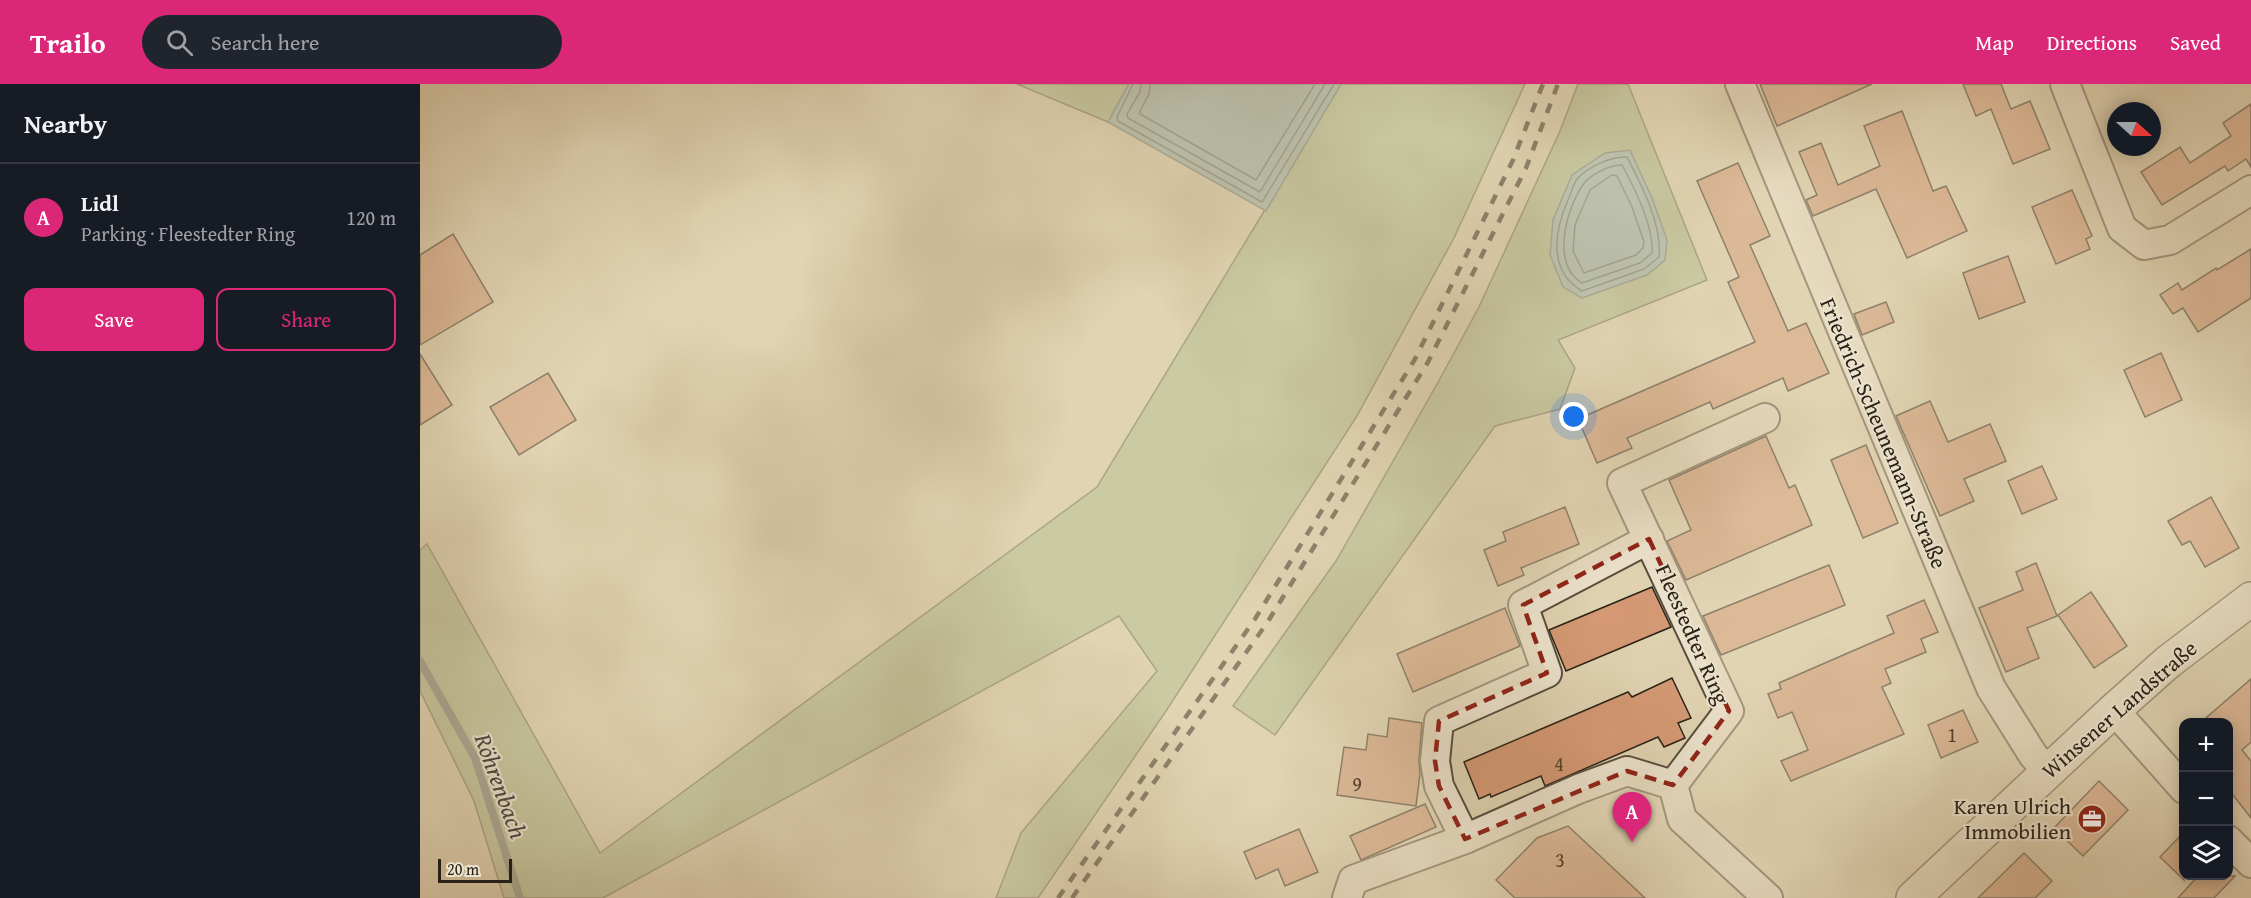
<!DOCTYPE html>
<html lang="en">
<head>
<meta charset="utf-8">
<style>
	:root { --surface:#171b24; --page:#20242c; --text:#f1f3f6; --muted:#9ea1a6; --line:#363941; --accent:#db2777 }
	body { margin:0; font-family:"Gentium Book Plus",serif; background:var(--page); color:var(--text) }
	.controls { position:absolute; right:18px; bottom:18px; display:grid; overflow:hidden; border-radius:12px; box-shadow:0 3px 15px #0003 }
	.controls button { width:54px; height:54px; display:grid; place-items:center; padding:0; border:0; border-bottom:2px solid var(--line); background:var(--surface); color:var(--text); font:30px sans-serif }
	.compass { position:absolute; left:1687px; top:18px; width:54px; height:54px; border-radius:50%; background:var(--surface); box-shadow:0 3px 15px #0003; rotate:111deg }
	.scale { position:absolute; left:18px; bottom:15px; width:74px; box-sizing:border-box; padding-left:6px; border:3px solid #292016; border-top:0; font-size:16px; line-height:21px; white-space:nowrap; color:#292016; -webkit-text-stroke:4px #ece3ce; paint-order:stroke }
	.you { position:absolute; left:1154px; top:333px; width:21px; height:21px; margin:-15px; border:4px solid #fff; border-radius:50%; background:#1a73e8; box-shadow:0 0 0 9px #1a73e833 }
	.badge { display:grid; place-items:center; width:39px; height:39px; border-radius:50%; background:var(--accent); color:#fff; font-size:20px; font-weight:700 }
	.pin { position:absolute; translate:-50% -50px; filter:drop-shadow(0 2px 3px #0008) }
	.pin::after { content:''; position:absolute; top:32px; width:21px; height:18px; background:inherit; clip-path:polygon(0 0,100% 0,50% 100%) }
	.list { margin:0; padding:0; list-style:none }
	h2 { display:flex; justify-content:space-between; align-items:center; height:78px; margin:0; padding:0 24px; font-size:26px }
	h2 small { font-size:20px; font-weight:400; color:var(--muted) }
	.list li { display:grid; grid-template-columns:39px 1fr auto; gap:18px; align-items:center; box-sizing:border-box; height:108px; padding:0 24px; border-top:2px solid var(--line) }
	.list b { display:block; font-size:22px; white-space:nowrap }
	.list p { margin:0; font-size:20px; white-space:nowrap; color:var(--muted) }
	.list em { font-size:20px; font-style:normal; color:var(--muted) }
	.actions { display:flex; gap:12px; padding:18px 24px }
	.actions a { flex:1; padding:14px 0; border:2px solid var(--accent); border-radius:12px; text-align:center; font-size:21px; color:var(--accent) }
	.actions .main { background:var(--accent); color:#fff }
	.icon { flex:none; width:33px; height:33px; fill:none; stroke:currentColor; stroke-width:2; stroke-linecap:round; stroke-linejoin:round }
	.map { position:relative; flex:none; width:1831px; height:814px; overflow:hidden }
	header { display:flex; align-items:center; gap:36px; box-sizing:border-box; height:84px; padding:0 30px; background:var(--accent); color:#fff }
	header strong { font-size:28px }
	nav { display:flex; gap:33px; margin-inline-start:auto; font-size:21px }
	.search { width:420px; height:54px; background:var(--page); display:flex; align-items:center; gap:15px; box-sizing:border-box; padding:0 21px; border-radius:33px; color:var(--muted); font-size:22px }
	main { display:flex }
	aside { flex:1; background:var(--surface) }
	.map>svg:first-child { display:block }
	.green { fill:#aebe90; stroke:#6c6f53; stroke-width:1.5 }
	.water { fill:#96b7b4; stroke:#6a7b75; stroke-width:1.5 }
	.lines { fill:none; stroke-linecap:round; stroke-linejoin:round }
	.shore { stroke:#606c65; stroke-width:1.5 }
	.stream { stroke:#6a7b75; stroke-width:8 }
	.building { fill:#d59a75; stroke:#292016; stroke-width:1.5 }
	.minor-casing { stroke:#574d3d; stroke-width:32 }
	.tertiary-casing { stroke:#574d3d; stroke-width:36 }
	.minor { stroke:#ece3ce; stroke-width:28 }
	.tertiary { stroke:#ece3ce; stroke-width:33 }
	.rail { stroke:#292016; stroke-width:4.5; stroke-dasharray:10 10; stroke-linecap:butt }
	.marked { fill:none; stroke:#8f2418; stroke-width:4.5; stroke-dasharray:12 8; stroke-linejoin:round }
	.labels { text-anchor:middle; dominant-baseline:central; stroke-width:4.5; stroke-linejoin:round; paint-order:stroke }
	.number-label { font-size:20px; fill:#543e2e }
	.street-label { font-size:22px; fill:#292016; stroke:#ece3ce }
	.poi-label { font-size:22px; fill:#292016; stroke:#ece3ce; text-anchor:end }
	.water-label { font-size:24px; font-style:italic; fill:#4a4d45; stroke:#ece3ce }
</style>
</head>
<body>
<header>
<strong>Trailo</strong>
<div class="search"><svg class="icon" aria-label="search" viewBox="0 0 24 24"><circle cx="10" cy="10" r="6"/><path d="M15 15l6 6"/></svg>Search here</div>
<nav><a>Map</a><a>Directions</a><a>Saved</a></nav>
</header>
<main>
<aside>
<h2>Nearby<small></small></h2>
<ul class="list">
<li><span class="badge">A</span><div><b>Lidl</b><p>Parking · Fleestedter Ring</p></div><em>120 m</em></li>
</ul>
<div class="actions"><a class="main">Save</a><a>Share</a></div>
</aside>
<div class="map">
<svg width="1831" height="814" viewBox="0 0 1831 814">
	<rect width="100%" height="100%" fill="#e1d4b3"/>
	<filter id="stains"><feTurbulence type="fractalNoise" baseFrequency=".00333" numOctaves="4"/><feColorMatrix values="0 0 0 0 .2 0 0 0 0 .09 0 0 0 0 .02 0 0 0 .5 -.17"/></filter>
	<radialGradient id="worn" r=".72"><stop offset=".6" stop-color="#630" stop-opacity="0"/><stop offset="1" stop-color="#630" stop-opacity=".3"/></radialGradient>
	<!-- green -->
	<g class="green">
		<path d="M597,0h112l-21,38z"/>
		<path d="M921,0h184l-71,154 -97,178 -191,295 -128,187h-42l25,-65 136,-162 -38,-55 -516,282h-99l-30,-97 -54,-110v-141l7,-6 173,309 497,-366z"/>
		<path d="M1158,0h50l79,196 -149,60 17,28 -15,41 -65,17 -220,309 -42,-29 103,-145 100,-175 43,-79 81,-176z"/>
	</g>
	<!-- water -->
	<g class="water">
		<path d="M709,0h212l-75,127 -158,-89z"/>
		<path d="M1210,66l22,48 15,42 -2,20 -18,15 -65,23 -19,-11 -13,-32 3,-35 19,-45 33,-22z"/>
	</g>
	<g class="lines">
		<!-- shore -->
		<g class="shore">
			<path d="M713,0l-16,33 1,4 144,81 72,-118"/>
			<path d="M721,0l-1,8 -13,22 1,4 132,74 65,-108"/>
			<path d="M730,0l-1,10 -9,17v3l116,66 59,-96"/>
			<path d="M1207,73c15,29 35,67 32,100l-15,12 -62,22c-34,-20 -28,-59 -14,-91 3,-6 5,-16 9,-21 11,-12 34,-23 50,-22z"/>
			<path d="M1202,81c12,22 32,63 30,88l-12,10 -58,20c-31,-19 -16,-72 0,-97 7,-11 27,-21 40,-21z"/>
			<path d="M1192,91l5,1 15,31 12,35 -1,6 -7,7 -52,18 -11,-22 2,-26 15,-35z"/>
		</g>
		<!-- stream -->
		<path class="stream" d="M0,577l55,97 45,140"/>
	</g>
	<!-- building -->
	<g class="building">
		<path d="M1340,0h112l-95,42z"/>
		<path d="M1543,0h38l10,25 19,-8 20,48 -37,15 -22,-55 -15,7z"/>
		<path d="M1831,20v63l-5,-8 -18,12 -3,-5 -63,39 -21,-33 39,-25 10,16 41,-27 -8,-13z"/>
		<path d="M1482,27l31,80 13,-5 21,45 -60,27 -31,-69 -63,27 -7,-16 11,-5 -18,-43 22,-9 17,42 42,-19 -16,-40z"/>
		<path d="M1318,79l32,73 -20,9 38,86 18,-8 23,50 -41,18 -5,-13 -70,31 -3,-7 -83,36 5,10 -35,15 -19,-44 177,-77 -27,-60 11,-5 -42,-96z"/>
		<path d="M1652,106l20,46 -6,3 4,10 -34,15 -24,-57z"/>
		<path d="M33,150l40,68 -73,43v-90z"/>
		<path d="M1831,165v49l-53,34 -15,-24 -10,6 -13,-19 18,-12 4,7 34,-22 1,2z"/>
		<path d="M1588,172l17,46 -46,17 -16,-46z"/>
		<path d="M1466,218l8,20 -32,13 -8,-21z"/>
		<path d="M1741,269l21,47 -37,17 -21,-47z"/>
		<path d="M0,270l32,51 -32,20z"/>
		<path d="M128,289l28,47 -57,35 -29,-48z"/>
		<path d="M1510,317l18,41 42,-18 16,37 -42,18 10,22 -34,15 -44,-100z"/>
		<path d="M1346,352l23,52 6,-3 17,40 -126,55 -19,-39 24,-11 -22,-50z"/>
		<path d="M1446,361l32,78 -35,15 -32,-78z"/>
		<path d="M1622,382l15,33 -35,15 -14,-33z"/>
		<path d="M1791,413l28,51 -34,19 -15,-26 -8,4 -14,-24z"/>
		<path d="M1145,423l14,37 -58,24 3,7 -26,11 -14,-36 22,-9 -3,-9z"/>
		<path d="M1616,479l21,53 -30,12 12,30 -33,14 -27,-64 44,-18 -7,-18z"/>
		<path d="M1409,481l16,40 -124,50 -18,-39z"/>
		<path d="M1232,503l19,40 -105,44 -17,-41z"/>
		<path d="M1671,508l36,54 -33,22 -36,-53z"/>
		<path d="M1504,516l14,32 -17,7 5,13 -41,17 6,14 -9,4 22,47 -113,47 -10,-20 27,-11 -16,-38 -14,6 -10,-24 13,-5 -2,-6 115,-50 -7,-17z"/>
		<path d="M1085,524l15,38 -107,46 -16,-38z"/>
		<path d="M1252,594l19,40 -13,5 7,15 -21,9 -6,-10 -113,49 -4,-10 -50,21 -1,-3 -11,5 -15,-37 164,-70 4,5z"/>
		<path d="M1831,595v63l-9,8 9,11v57l-22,-28v-67h-29z"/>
		<path d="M1543,626l15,32 -37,16 -13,-33z"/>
		<path d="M969,634l33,5 -3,37 1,14 -4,32 -79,-11 7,-48 22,3 2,-16 19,3z"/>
		<path d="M1679,697l29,29 -45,46 -29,-28z"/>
		<path d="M1005,720l11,23 -75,33 -11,-24z"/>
		<path d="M1148,742l77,72h-130l-19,-18 41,-42z"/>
		<path d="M879,745l19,43 -33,14 -7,-17 -22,10 -12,-27z"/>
		<path d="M1764,748v48l-24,-23z"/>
		<path d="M1604,769l28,28 -17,17h-57z"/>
		<path d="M1778,792h37l-21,22h-36z"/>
	</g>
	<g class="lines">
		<!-- minor casing -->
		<g class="minor-casing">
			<g id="minor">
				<path d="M1320,0l251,604 42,67 14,16"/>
				<path d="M1645,0l57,144 22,17 26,-5 81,-50"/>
				<path d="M1694,626l70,79"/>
				<path d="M1253,701l56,-74 -107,-228 143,-65"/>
				<path d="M1253,701l9,34 86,79"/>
				<path d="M1045,755l-26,-53 -4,-25 4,-40 108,-48 -24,-68 126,-66"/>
				<path d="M1808,756l23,23"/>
				<path d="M927,814l6,-18 112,-41 113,-50 49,-18 46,14"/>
			</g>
		</g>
		<!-- tertiary casing -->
		<g class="tertiary-casing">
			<path id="tertiary" d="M1493,814l201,-188 54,-48 83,-63"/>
		</g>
		<!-- minor -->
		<use href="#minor" class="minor"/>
		<!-- tertiary -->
		<use href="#tertiary" class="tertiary"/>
		<!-- rail -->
		<g class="rail">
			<path d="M638,814l197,-279 160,-260 98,-199 30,-76"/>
			<path d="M652,814l195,-275 161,-261 98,-194 32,-84"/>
		</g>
	</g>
	<!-- marked area -->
	<path d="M0 0H1831V814H0ZM1229,455l80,172 -56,74 -46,-14 -162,68 -26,-53 -4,-25 4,-40 108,-48 -24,-68z" fill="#e1d4b3" fill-opacity=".55" fill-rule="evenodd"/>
	<path class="marked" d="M1229,455l80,172 -56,74 -46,-14 -162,68 -26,-53 -4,-25 4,-40 108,-48 -24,-68z"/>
	<!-- icons -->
	<defs>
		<g id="office-disc" transform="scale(1.5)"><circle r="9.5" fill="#8f2418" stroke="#ece3ce"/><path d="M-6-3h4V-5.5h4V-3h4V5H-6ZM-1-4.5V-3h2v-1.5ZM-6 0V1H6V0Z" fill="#fff"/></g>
	</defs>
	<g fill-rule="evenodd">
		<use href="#office-disc" x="1672" y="735"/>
	</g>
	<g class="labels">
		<!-- number labels -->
		<g class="number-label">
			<text x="1532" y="650">1</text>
			<text x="1139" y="679">4</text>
			<text x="937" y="699">9</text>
			<text x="1140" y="775">3</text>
		</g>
		<!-- street labels -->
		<g class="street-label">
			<text transform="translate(1464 349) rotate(67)">Friedrich-Scheunemann-Straße</text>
			<text transform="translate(1273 550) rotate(66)">Fleestedter Ring</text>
			<text transform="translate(1699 625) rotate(-41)">Winsener Landstraße</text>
		</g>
		<!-- poi labels -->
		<g class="poi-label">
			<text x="1651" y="722">Karen Ulrich<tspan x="1651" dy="25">Immobilien</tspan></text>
		</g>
		<!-- water labels -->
		<g class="water-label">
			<text transform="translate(81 702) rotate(70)">Röhrenbach</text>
		</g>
	</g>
	<rect width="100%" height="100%" filter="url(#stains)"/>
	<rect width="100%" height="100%" fill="url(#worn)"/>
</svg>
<div class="controls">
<button>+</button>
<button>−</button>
<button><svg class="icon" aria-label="layers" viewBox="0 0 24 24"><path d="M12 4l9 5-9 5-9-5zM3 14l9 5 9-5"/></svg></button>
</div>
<svg class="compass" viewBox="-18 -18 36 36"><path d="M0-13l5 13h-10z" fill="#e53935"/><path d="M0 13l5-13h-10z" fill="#9ea1a6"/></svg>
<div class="scale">20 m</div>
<div class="you"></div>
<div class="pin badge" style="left:1212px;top:758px">A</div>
</div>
</main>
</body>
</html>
